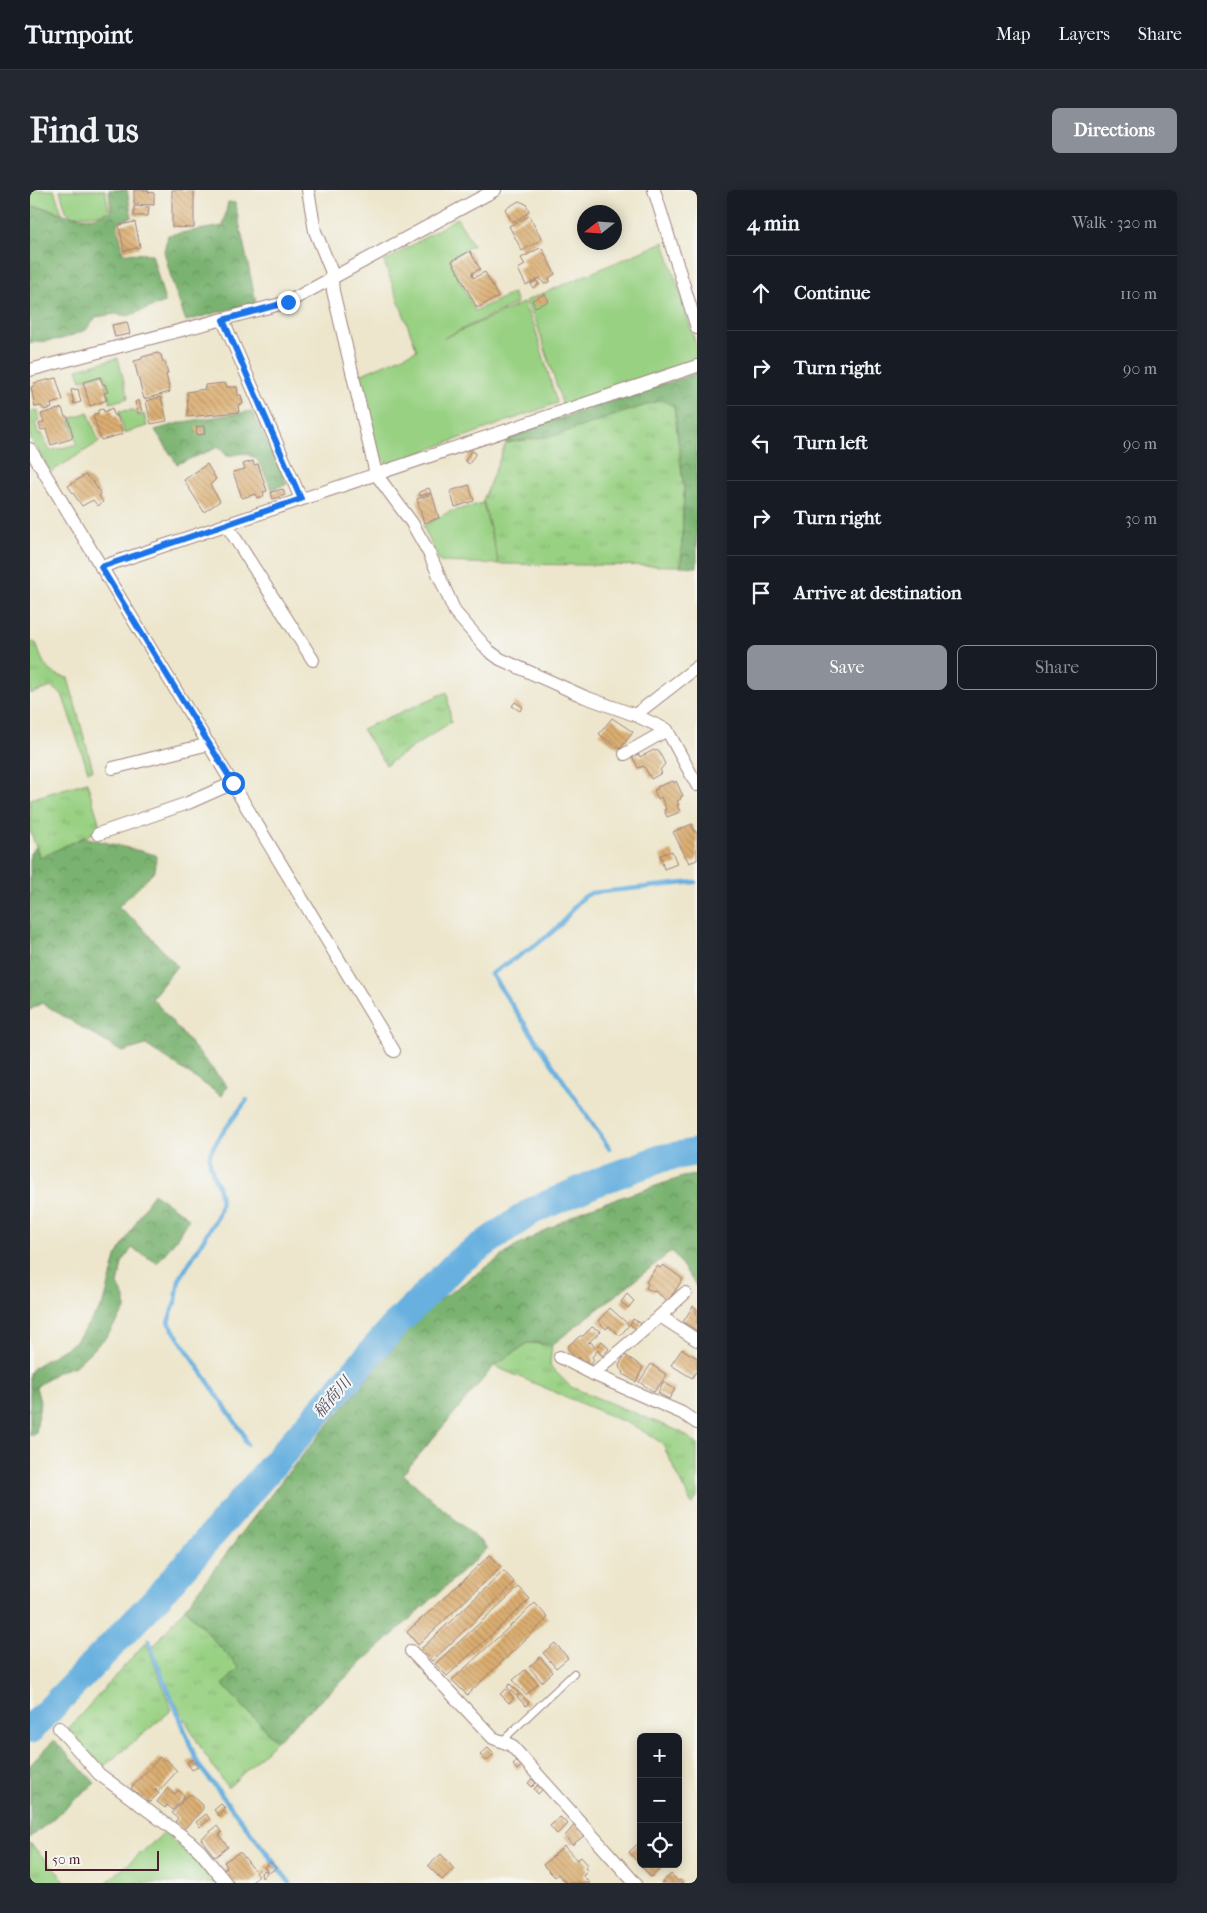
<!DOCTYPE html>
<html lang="en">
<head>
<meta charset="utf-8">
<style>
	:root { --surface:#171b24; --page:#242831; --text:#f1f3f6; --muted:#9ea1a6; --line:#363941; --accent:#8c9099 }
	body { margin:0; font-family:"IM FELL French Canon","Noto Serif JP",serif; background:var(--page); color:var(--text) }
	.controls { position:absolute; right:15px; bottom:15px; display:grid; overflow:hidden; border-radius:8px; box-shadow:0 2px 12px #0003 }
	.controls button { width:45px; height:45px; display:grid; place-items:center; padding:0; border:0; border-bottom:1px solid var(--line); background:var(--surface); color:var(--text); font:25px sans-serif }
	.compass { position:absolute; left:547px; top:15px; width:45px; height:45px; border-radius:50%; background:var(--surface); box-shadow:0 2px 12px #0003; rotate:253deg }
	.scale { position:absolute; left:15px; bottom:12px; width:114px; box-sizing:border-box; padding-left:5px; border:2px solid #4a1f2b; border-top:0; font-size:14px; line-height:18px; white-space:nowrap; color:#4a1f2b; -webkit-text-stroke:4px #f6f6f2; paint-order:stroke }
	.stop { position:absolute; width:15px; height:15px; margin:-11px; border:4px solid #1a73e8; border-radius:50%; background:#fff }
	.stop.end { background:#1a73e8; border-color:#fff; box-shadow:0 1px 5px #0008 }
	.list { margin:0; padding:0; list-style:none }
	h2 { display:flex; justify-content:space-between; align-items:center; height:65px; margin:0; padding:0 20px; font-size:21px }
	h2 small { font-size:16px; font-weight:400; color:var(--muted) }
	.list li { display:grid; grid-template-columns:32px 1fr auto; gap:15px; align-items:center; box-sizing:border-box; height:75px; padding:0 20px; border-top:1px solid var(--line) }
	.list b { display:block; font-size:19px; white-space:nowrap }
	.list em { font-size:16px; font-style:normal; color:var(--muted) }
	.actions { display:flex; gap:10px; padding:15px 20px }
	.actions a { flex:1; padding:11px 0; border:1px solid var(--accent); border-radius:8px; text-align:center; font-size:18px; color:var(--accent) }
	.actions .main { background:var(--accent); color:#fff }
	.icon { flex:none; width:28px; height:28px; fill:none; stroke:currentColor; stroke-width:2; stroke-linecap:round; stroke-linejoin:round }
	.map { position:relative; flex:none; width:667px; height:1693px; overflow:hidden; border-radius:8px }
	header { display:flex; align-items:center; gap:30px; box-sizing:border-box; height:70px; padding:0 25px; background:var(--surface); border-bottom:1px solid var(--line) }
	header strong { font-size:24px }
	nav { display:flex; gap:28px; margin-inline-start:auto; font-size:18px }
	.intro { display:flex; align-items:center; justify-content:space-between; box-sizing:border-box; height:120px; padding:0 30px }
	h1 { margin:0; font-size:35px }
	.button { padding:12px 22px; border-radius:8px; background:var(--accent); color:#fff; font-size:18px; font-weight:700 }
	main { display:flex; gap:30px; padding:0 30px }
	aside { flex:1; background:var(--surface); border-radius:8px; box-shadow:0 2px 12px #0003 }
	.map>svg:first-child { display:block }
	.grass { fill:url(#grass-tufts); stroke:#727857 }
	.forest { fill:url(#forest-crowns); stroke:#62694e }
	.garden { fill:#99d183; stroke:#727857 }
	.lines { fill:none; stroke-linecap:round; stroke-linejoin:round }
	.stream { stroke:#67b0df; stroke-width:4.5 }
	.river { stroke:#67b0df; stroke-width:28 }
	.building { fill:url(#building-back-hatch) }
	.lane-casing { stroke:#9c827c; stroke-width:8 }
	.street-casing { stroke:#9c827c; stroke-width:14 }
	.lane { stroke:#fff; stroke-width:6 }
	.street { stroke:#fff; stroke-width:12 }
	.route { stroke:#1a73e8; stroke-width:6 }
	.labels { text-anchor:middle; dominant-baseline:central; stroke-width:4; stroke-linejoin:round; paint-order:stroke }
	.water-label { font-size:16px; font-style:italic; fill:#54526a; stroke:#f6f6f2 }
</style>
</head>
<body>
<header>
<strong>Turnpoint</strong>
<nav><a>Map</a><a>Layers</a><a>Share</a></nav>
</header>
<div class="intro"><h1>Find us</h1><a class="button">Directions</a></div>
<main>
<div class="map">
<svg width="667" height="1693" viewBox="0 0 667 1693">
	<defs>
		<pattern id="grass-tufts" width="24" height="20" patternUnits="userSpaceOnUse" patternTransform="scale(1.25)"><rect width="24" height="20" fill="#99d183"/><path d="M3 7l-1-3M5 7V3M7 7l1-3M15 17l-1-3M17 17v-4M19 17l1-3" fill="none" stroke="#85b371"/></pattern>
		<pattern id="forest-crowns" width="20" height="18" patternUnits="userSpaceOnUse" patternTransform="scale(1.25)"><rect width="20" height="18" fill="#7ab371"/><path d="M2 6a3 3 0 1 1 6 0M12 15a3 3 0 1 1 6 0" fill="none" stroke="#66915d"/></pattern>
		<pattern id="building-back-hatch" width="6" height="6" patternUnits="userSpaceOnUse" patternTransform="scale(1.25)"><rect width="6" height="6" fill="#dcaf72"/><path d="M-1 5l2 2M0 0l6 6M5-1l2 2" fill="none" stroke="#b48e5e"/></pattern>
	</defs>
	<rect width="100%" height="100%" fill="#f6f6f2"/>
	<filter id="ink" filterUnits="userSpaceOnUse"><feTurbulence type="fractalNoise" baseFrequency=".02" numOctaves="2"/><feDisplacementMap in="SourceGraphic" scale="10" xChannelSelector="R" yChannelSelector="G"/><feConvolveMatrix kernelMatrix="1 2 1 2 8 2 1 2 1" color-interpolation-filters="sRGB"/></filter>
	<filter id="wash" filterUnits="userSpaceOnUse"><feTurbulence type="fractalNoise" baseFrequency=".0096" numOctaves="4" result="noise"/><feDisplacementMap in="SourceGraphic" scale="20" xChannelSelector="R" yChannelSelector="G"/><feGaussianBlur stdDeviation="1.12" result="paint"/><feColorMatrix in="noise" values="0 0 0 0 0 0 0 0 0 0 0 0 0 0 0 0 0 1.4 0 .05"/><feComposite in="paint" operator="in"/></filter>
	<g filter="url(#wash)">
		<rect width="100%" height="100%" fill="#ede6cc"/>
		<!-- grass -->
		<g class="grass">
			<path d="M631,210l13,6 10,84 -3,76 -182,-2 -16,-64 23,-57 50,-8z"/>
			<path d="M0,452l6,1c7,20 9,30 32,35l25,92 -5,1 -26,-77 -10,-7 -22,7z"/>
			<path d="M417,502l4,30 -65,43 -24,-36z"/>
			<path d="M57,592l14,47 -61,29 -10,-28v-31z"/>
			<path d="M498,1153l24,2 -2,21 21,21 110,45 16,12v54l-5,7 -30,-62 -26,-16 -142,-61z"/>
			<path d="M155,1418l54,60 -16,17 53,56 -48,47 -23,-33 -34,-60 -19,-47z"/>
			<path d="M116,1452l26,68 -70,58 -34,-39z"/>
			<path d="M0,1653l37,40h-37z"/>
		</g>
		<!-- forest -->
		<g class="forest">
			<path d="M79,0h18l5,27 -15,6 6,30 29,1 13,48 -37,14 -12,-2 -20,3 -10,13 -24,9 -32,4v-137c29,3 52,21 81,5z"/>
			<path d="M198,12l7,1 21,99 -70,19 -13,-36 -9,-34 4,-16 55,-9z"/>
			<path d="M667,183v194l-16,-1 3,-76 -10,-84 -13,-6 -105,35 -50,8v-7z"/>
			<path d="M222,221l35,73 -15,5 -15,-30 -13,-6 -17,3 -8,-9 -42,17 -22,-34 28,-8z"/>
			<path d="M54,647l72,18 -1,16 -37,36 19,15 40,44 -25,32 75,88 -5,10 -76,-51 -24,7 -80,-49 -12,7v-157l6,-6 4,11z"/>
			<path d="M667,985v112l-25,-36 -120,94 -24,-2 -34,23 -91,108 85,74 -212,193 -53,-56 16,-17 -54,-60 100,-132 120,-142 32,-32 78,-55 70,-38 98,-32z"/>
			<path d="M123,1003l36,25 -14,23 -18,22 -25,-15 -10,15 -4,22 7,13v12l-19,27 -31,29 -18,6 -21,15 4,15 -4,31 -6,3v-63l3,-5 42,-26 29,-39 12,-46z"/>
			<path d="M24,1550l41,43 -65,55v-73z"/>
		</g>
		<!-- garden -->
		<g class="garden">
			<path d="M0,0h24l8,23 -16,-5 -16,-2z"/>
			<path d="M30,0h45l4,20 -7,4 -29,2 -7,-5z"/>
			<path d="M427,28l16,27 -23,14 25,52 38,-18 4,10 -73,35 79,-35 11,22 23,78 -168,61 -7,-5 -4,-5 -18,-79 57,-25 -33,-88z"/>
			<path d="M634,52l32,103v14l-133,47 -27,-85 -11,-20z"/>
			<path d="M88,168l10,40 -18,5 -6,-29 -23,6 -4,-11z"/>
			<path d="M8,220l2,11 -5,2 4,11h3l8,17 27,-7 -7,-25 18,-7 11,30 -48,30 -21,-34v-27z"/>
			<path d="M104,220l4,6 6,-2 3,12 -23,7 -5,-22z"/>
			<path d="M453,313l16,61 -59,-2 -17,-36 26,-14z"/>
			<path d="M134,1643l37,32 14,18h-109z"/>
		</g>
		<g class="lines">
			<!-- stream -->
			<g class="stream">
				<path d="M217,910c-7,10 -35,44 -37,54 -3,24 19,33 7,63l-38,63 -3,20 -8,22 76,113 1,7 2,2"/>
				<path d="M579,958l-118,-174c23,-16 50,-30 70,-50 10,-11 16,-25 30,-31l104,-11"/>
				<path d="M119,1450c7,25 17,46 27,69 9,19 14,40 24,58l90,116"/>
			</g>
			<!-- river -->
			<path class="river" d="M0,1540l125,-130 241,-276 62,-62 74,-51 68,-30 62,-23 35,-6"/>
		</g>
		<g id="blocks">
			<!-- building -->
			<g class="building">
				<path d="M104,0h14v2l6,1v12l-20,-1z"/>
				<path d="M142,0h22v38l-22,-1z"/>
				<path d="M489,11l7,3 3,7 -2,3 -15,8 -7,-13z"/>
				<path d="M104,16l15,1 -1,9h-14z"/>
				<path d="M499,26l13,23 -20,12 -13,-25z"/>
				<path d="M105,32l5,25 -16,4 -5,-26z"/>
				<path d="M510,58l3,2 12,24 -6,4 1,4 -6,2 -4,-6 -14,7 -8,-16 7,-4 -4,-7z"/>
				<path d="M440,61l10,18 -8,4 1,5 12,-6 13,25 -21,11 -25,-47z"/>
				<path d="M507,91l2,4 -6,3 -2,-4z"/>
				<path d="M515,104l4,7 -14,6 -3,-7z"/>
				<path d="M97,132l3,12 -15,3 -3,-12z"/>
				<path d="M128,163l3,2 2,7h2l3,12h-2l4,18 -26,7 -10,-38 8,-2v-2z"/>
				<path d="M70,187l3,8 2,-1 3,8 -4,1 3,7 -17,6 -7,-24z"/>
				<path d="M26,188l7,22 -12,4 1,4 -8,2 -3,-4 -6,1 -4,-20 3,-1v-3z"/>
				<path d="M195,193l2,4h10l1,8h3l2,9 -5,1 1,7 -51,5 -1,-25 18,-3v-4z"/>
				<path d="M48,199l3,13 -7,2 -3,-14z"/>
				<path d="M131,207l6,24 -16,3 -5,-23z"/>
				<path d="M109,210l3,12 -4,1 -3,-11z"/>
				<path d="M32,218l3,9h3l5,19 -2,3 -20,6 -5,-16 -5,1 -2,-6 5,-2 -3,-8z"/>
				<path d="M82,218l2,8 3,-1 6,19 -22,6 -8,-25 5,-2v-3l5,-1 1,3z"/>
				<path d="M174,236l1,8 -8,1 -1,-8z"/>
				<path d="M441,261l5,2 -7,11 -4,-3z"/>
				<path d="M223,271l1,4 4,-1 9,27 -4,1 1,4 -7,2 -1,-4 -14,4 -9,-26 12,-3 -2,-5z"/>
				<path d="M177,274l9,15 -6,6 10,16 -16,11 -20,-32z"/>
				<path d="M55,285l8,7 8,12 -2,2 4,6 -5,4 -5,-6 -11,6 -14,-20z"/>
				<path d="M439,295l5,16 -19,6 -5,-16z"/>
				<path d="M399,298l2,5 -11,3 -1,-4z"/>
				<path d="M253,299l2,6 -12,4 -2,-7z"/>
				<path d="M402,304l7,24 -15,5 -7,-24z"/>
				<path d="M485,512l8,5 -3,4 -8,-5z"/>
				<path d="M582,528l21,14 -13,17 -21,-15z"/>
				<path d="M624,560l1,1 3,-1 7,14 -5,6 2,3 -11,6 -7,-13 -6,2 -6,-12 6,-2 2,3z"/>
				<path d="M643,591l1,2 2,-2 7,15 -3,1 1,2 -4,2 2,4h-2l3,7 -13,5 -3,-7 2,-1 -5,-12 -3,2 -4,-9 4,-1 -1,-2z"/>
				<path d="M662,634l3,8h2v28l-8,3 -16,-31z"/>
				<path d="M642,661l5,13 -13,5 -4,-14z"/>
				<path d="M633,1075l20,14 -15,22 -13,-10 -2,1 -7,-4 2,-4 -2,-2 11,-16 3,2z"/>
				<path d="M597,1104l7,7 -6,7 -7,-6z"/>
				<path d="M663,1116l4,3v22l-14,-9z"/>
				<path d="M580,1118l19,17 -9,11 -11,-10 -3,3 -8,-8z"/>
				<path d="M603,1129l9,5 -5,5 -7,-4z"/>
				<path d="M562,1137l9,4 -13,12 3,-1 4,6 7,-7 7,8 -7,7 -4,-6 -6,7 2,3 -4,5 -4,-5 -3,2 -4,-5 -3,2 -8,-10v-3l12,-10h3z"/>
				<path d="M652,1159l15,9v12l-5,8 -21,-13z"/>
				<path d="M595,1165l18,12 -7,15 -13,-8 1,-2 -4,-3 -1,-4z"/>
				<path d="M621,1174l16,11 -13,17 -15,-10z"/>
				<path d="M633,1192l12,7 -6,10 -11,-6z"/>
				<path d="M460,1365l11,12 -83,78 -11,-13z"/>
				<path d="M474,1381l11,12 -83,78 -11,-12z"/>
				<path d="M489,1397l11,12 -83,77 -12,-12z"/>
				<path d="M505,1413l13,15 -81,77 -15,-15z"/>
				<path d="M525,1453l13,15 -12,10 -13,-15z"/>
				<path d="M510,1467l13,15 -11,10 -13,-15z"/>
				<path d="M495,1480l13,14 -12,11 -13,-15z"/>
				<path d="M480,1494l9,9 -3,3 -9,-9z"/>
				<path d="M476,1499l8,9 -5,5 -9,-9z"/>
				<path d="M490,1504l9,8 -3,4 -9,-9z"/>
				<path d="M458,1558l6,6 -8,7 -6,-6z"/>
				<path d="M130,1567l4,3h3l10,11 -17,19 -5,-1 4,4 -10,10 -18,-15z"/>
				<path d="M163,1569l5,8 -6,3 -5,-8z"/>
				<path d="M488,1570l5,5 -6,5 -4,-5z"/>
				<path d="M502,1589l4,4 -4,4 -4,-4z"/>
				<path d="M509,1594l4,5 -5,5 -4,-5z"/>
				<path d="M138,1598l7,6 3,-4 7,6 -12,14 -6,-5 -2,3 -8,-6z"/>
				<path d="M161,1604l12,11v4l-20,21 -8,-8 3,-4 -6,-5 15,-17z"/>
				<path d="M191,1614l5,5 -7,7 -5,-6z"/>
				<path d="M176,1624l4,5 -10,8 -4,-5z"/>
				<path d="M530,1627l8,7 -11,10 -7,-8z"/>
				<path d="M546,1633l9,12 -13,10 -7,-9z"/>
				<path d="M187,1636l5,7 -3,2 9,12 -13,10 -14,-18z"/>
				<path d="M611,1651v23h21l2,2 -13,11 -22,-25z"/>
				<path d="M534,1656l13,14 4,-3 7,8 -3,3 3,3 -5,5 7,7h-24l-8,-9 -3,3 -12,-12z"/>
				<path d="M208,1663h3l18,23 -8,7h-18l-9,-13 3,-3 -3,-5z"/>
				<path d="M411,1664l13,15 -12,11 -14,-14z"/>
				<path d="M241,1672l5,6 -7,5 -5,-6z"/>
				<path d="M235,1680l2,3 -5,5 -1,-5z"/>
				<path d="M641,1684l7,7 2,-1 3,3h-22z"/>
			</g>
		</g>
	</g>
	<g filter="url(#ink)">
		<use href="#blocks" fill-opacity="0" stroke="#9c827c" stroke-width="1"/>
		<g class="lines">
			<!-- lane casing -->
			<g class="lane-casing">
				<path id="lane" d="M472,1551l72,-68"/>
			</g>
			<!-- street casing -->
			<g class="street-casing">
				<g id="street">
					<path d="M278,0l7,41 16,39 2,21 43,183 36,49 17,30 26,59 34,39 11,8 85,38 50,18 32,15 30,55"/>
					<path d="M624,0l43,138"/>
					<path d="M193,130l78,179"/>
					<path d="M0,180l258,-68 207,-112"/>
					<path d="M0,259l364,602"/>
					<path d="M196,334l87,136"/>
					<path d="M71,377l596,-201"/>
					<path d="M605,525l62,-48"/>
					<path d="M595,564l42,-24"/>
					<path d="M83,578l96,-24"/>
					<path d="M68,644l90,-31 45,-20"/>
					<path d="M630,1126l25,-23"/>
					<path d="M667,1150l-37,-24 -67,58 89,39 15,10"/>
					<path d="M530,1167l33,17"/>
					<path d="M381,1461l82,87 18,7 124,138"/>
					<path d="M29,1538l40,46 90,67 11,10 26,32"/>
				</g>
			</g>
			<!-- lane -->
			<use href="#lane" class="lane"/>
			<!-- street -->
			<use href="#street" class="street"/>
		</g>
	</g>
	<g class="lines" filter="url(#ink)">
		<!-- route -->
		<path class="route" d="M203,593l-132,-216 200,-68 -78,-179 65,-18"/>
	</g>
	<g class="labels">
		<!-- water labels -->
		<g class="water-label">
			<text transform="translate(302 1207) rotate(-49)">稲荷川</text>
		</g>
	</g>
</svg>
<div class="controls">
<button>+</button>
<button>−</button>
<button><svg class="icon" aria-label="locate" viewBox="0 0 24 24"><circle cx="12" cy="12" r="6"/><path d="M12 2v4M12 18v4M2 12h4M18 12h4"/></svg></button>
</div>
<svg class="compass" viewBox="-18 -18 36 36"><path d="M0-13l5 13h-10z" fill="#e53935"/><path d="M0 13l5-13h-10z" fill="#9ea1a6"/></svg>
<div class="scale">50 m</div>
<div class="stop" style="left:203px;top:593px"></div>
<div class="stop end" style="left:258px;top:112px"></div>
</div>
<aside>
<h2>4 min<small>Walk · 320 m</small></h2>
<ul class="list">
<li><svg class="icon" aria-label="ahead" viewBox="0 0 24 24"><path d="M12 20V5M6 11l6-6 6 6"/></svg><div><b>Continue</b></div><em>110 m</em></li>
<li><svg class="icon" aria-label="right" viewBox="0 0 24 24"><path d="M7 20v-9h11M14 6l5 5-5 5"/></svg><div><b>Turn right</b></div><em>90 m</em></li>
<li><svg class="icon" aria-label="left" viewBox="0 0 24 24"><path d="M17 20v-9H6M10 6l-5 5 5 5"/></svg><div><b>Turn left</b></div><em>90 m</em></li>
<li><svg class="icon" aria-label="right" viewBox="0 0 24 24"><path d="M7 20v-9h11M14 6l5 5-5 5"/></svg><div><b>Turn right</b></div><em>30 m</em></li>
<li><svg class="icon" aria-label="arrive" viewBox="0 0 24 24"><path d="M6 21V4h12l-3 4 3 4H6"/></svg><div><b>Arrive at destination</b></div></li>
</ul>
<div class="actions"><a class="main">Save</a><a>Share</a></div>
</aside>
</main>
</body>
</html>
